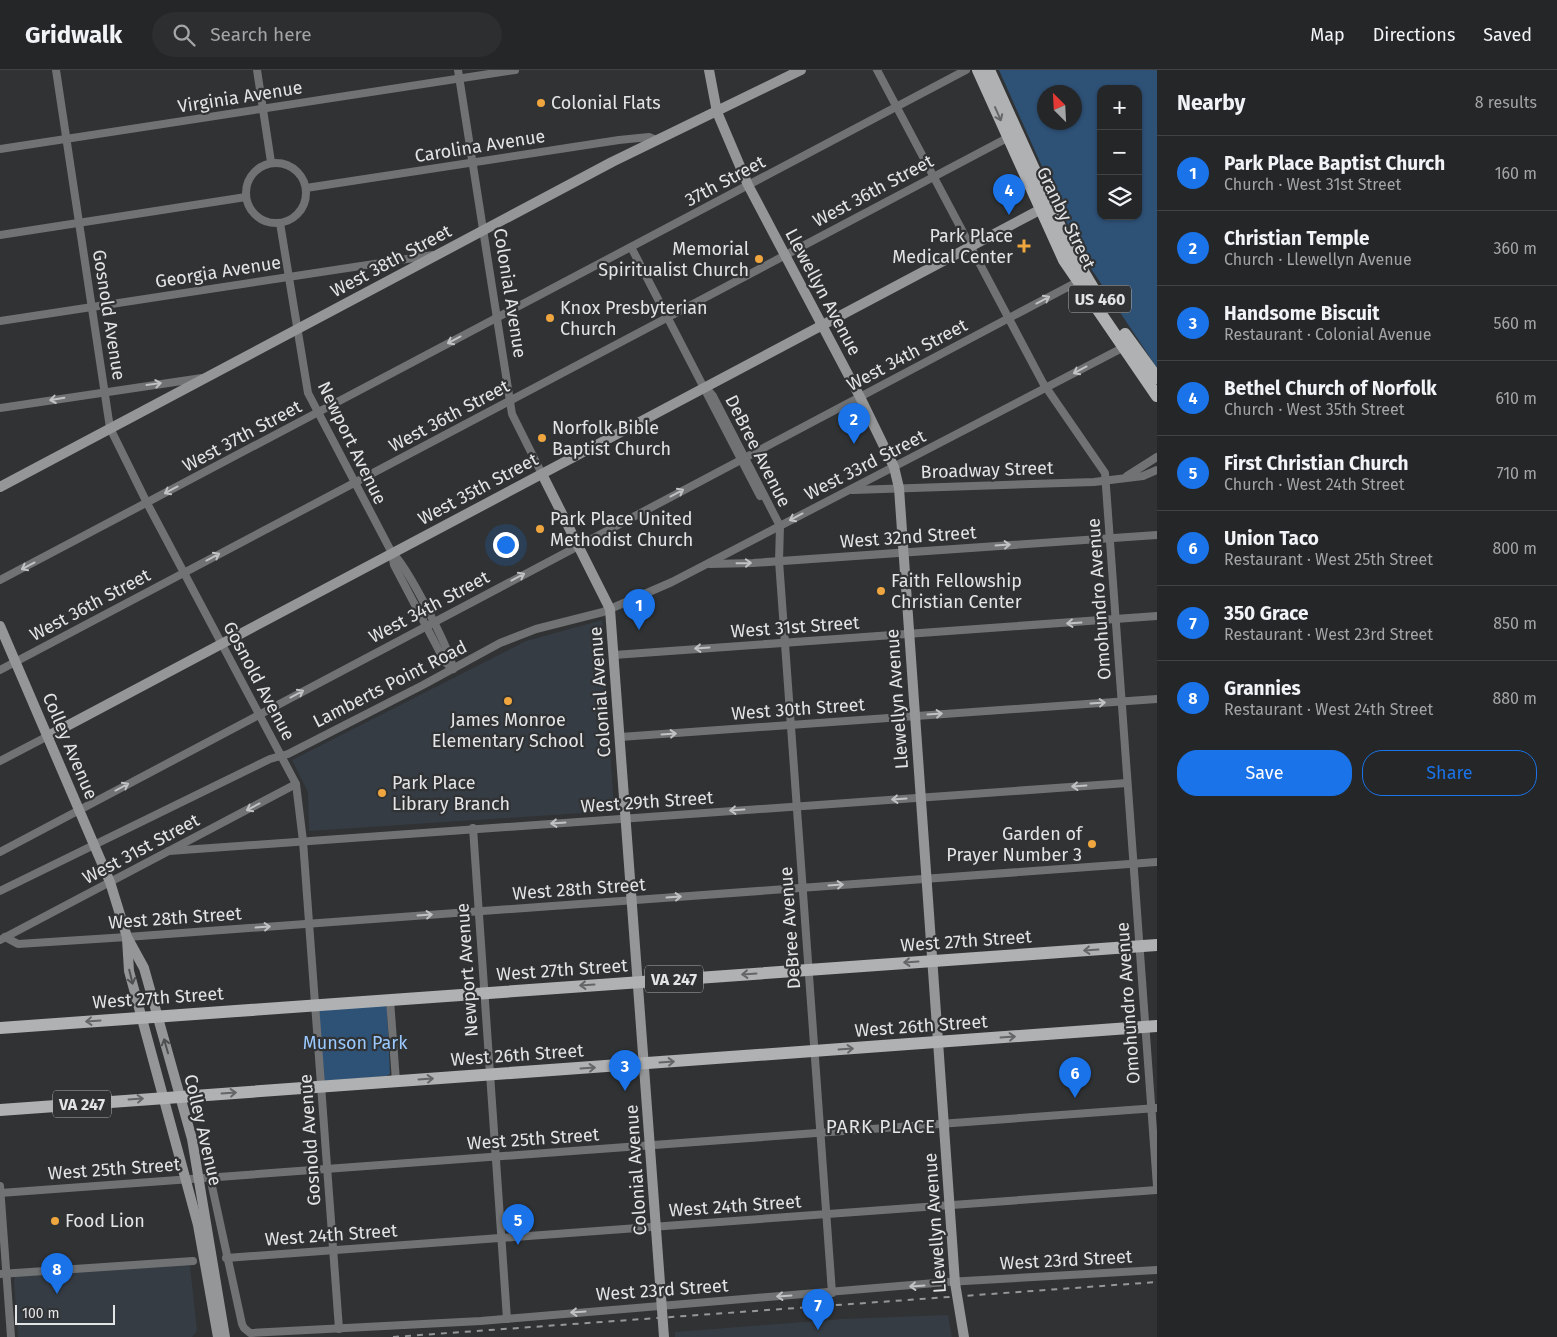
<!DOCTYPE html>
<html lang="en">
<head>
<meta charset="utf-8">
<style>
	:root { --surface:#242627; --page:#2c2e2f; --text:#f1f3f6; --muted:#a3a5a7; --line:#414344; --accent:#1a73e8 }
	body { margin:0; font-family:"Fira Sans",sans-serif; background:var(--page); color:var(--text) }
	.controls { position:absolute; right:15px; top:15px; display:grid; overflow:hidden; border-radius:10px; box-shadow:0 1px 4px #0004 }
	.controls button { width:45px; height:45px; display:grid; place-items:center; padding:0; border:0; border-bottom:1px solid var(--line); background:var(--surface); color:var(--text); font:25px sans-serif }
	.compass { position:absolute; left:1037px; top:15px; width:45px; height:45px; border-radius:50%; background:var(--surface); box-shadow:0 1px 4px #0004; rotate:336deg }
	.scale { position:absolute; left:15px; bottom:12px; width:100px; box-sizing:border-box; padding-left:5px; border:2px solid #e3e4e6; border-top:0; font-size:14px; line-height:18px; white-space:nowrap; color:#e3e4e6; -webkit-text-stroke:4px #303234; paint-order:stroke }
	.you { position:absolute; left:505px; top:474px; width:18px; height:18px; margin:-12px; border:4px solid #fff; border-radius:50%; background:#1a73e8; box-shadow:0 0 0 8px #1a73e833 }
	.badge { display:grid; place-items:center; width:32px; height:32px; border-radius:50%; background:var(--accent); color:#fff; font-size:16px; font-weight:700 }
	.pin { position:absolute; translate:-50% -41px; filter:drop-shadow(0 1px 2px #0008) }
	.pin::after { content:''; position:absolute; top:26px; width:18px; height:15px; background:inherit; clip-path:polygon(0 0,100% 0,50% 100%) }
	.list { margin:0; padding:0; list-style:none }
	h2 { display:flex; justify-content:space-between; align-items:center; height:65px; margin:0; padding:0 20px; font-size:21px }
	h2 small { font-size:16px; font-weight:400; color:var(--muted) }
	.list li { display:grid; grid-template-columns:32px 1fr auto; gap:15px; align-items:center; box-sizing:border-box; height:75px; padding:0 20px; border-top:1px solid var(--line) }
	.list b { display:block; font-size:19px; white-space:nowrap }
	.list p { margin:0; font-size:16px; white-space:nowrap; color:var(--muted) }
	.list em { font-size:16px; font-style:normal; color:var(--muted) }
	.actions { display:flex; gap:10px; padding:15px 20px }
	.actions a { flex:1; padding:11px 0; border:1px solid var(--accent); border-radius:20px; text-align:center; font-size:18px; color:var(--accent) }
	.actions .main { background:var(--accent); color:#fff }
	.icon { flex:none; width:28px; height:28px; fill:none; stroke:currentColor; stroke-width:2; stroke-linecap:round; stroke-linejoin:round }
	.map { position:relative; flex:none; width:1157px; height:1267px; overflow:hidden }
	header { display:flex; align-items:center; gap:30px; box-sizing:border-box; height:70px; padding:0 25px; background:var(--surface); border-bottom:1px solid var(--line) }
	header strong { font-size:24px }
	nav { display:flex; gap:28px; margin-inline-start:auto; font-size:18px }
	.search { width:350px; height:45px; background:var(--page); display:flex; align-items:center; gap:12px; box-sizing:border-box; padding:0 18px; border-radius:28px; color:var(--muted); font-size:19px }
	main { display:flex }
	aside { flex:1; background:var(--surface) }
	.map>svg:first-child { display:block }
	.built { fill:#353c43 }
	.park { fill:#2e5176; fill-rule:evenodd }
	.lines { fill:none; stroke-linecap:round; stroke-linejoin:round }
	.street { stroke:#717273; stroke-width:8 }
	.secondary { stroke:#949697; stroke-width:10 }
	.primary { stroke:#afb1b3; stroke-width:12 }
	.rail { stroke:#969799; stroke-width:2; stroke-dasharray:6 6; stroke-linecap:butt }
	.oneway { stroke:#636567 }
	.oneway2 { stroke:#c1c2c4 }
	.oneway3 { stroke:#4e5052 }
	.poi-dot { fill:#f0a63e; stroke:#303234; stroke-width:2 }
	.labels { text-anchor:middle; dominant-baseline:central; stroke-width:4.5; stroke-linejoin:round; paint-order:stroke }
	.shield { fill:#303234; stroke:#adafb1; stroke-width:1 }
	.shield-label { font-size:16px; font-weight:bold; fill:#e3e4e6 }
	.street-label { font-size:18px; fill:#e3e4e6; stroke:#303234 }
	.poi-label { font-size:18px; fill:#e3e4e6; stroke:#303234; text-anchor:start }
	.park-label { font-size:18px; fill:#99c9ff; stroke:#303234 }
	.neighbourhood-label { font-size:19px; letter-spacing:1px; fill:#e3e4e6; stroke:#303234 }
</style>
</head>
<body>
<header>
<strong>Gridwalk</strong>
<div class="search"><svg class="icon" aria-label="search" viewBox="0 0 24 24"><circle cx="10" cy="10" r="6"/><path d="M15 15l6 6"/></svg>Search here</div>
<nav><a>Map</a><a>Directions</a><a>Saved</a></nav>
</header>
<main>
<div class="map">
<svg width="1157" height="1267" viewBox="0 0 1157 1267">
	<rect width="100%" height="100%" fill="#303234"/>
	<!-- built -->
	<g class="built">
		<path d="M602,550l12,191 -305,20 -1,-39 -16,-32 234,-119z"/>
		<path d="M164,1194l26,1 7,66 -5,6h-174l-4,-55 1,-7z"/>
		<path d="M948,1245l4,22h-277v-5l167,-13z"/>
	</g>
	<!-- park -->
	<g class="park">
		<path d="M999,0h158v298l-77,-116zM1101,19h37v127h-37zM1044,22h30v30h-30z"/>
		<path d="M384,935l3,3 3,66 -4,2 -61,5 -2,-3 -5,-68z"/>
	</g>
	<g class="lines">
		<!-- street -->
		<g class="street">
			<path d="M56,0l54,358 37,75 149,281 7,57 36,488"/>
			<path d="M257,0l14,92"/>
			<path d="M458,0l54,344 30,60"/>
			<path d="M877,0l166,313 62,90 52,713"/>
			<path d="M0,79l515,-79"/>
			<circle cx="276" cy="123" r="30"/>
			<path d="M306,118l313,-48 30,-3 8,3"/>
			<path d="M280,153l28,170 84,160 2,12 51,97 8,7"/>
			<path d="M0,165l246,-38"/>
			<path d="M631,177l129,249"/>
			<path d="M0,251l433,-66"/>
			<path d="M705,317l8,9 67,130 -1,35 53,732"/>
			<path d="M0,338l202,-30"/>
			<path d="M1127,406l30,-19"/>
			<path d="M853,420l241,-8 49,-6 14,-6"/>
			<path d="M392,483c14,11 59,98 61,116"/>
			<path d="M710,494l43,-1 404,-28"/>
			<path d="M0,510l966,-510"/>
			<path d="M614,585l543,-39"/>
			<path d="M0,600l1011,-534"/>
			<path d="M620,667l537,-38"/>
			<path d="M0,691l48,-25"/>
			<path d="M473,758l34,491"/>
			<path d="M169,781l958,-68"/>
			<path d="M0,782l1081,-572"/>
			<path d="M0,821l270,-132 18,-5 135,-69 77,-42 36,-14 67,-17 69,-30 454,-236"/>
			<path d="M5,867l13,7 109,-7 1030,-75"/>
			<path d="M0,870l296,-156"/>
			<path d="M390,930l6,81"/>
			<path d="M210,1107l32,147 2,4 6,5 231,-12 466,-39 210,-12"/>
			<path d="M0,1116l11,151"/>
			<path d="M0,1123l1157,-85"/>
			<path d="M226,1188l931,-68"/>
			<path d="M0,1204l193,-13"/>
		</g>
		<!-- secondary -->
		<g class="secondary">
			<path d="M709,0l8,42 31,73 112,212 34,70 5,21 56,795 9,54"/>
			<path d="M542,404l68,135 54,728"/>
			<path d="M0,417l612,-325 189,-92"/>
			<path d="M0,556l110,256 17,55 17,31 48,171 33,198"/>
			<path d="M48,666l999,-530"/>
			<path d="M127,869l2,32 69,254 20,112"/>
		</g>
		<!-- primary -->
		<g class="primary">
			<path d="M978,0l86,190 93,136"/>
			<path d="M989,0l83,183 24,40"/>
			<path d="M1125,264l32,44"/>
			<path d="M0,958l1157,-83"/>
			<path d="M0,1040l1157,-84"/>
		</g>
		<!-- rail -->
		<path class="rail" d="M393,1267l764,-55"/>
	</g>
	<!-- one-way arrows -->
	<defs><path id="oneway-shaft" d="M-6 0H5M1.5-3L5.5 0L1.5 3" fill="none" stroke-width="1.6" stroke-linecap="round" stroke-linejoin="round" transform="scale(1.25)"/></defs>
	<g class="oneway">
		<use href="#oneway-shaft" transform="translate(998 44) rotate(66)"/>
		<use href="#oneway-shaft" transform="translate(1091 880) rotate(176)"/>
		<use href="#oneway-shaft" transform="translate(911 892) rotate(176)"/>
		<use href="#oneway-shaft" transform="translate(749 904) rotate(176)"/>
		<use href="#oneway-shaft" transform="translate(587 915) rotate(176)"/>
		<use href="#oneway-shaft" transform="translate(93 951) rotate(176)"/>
		<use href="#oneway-shaft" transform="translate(1008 967) rotate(-4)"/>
		<use href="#oneway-shaft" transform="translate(846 979) rotate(-4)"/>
		<use href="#oneway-shaft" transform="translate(667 992) rotate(-4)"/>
		<use href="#oneway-shaft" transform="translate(588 998) rotate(-4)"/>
		<use href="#oneway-shaft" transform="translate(426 1009) rotate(-4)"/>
		<use href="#oneway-shaft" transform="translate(229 1023) rotate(-4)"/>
		<use href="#oneway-shaft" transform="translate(136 1029) rotate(-4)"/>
	</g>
	<g class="oneway2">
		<use href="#oneway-shaft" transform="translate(1043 230) rotate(-28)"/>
		<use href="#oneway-shaft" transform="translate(454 270) rotate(152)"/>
		<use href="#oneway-shaft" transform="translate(1080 300) rotate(152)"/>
		<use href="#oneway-shaft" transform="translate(154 314) rotate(-8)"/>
		<use href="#oneway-shaft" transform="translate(57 329) rotate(171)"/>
		<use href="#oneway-shaft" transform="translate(171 420) rotate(152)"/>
		<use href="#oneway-shaft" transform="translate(677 423) rotate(-28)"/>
		<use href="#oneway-shaft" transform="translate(796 447) rotate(152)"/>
		<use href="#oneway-shaft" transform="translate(1003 475) rotate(-4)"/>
		<use href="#oneway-shaft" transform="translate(213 487) rotate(-28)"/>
		<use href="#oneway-shaft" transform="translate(744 493) rotate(-1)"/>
		<use href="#oneway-shaft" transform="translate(28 496) rotate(152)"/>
		<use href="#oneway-shaft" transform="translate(518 507) rotate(-28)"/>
		<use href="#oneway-shaft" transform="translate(1074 553) rotate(176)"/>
		<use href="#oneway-shaft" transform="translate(702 578) rotate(176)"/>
		<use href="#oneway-shaft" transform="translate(297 624) rotate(-28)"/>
		<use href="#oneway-shaft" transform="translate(1098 633) rotate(-4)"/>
		<use href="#oneway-shaft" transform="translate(935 644) rotate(-4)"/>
		<use href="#oneway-shaft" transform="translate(669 664) rotate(-4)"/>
		<use href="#oneway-shaft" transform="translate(1079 716) rotate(176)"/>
		<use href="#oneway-shaft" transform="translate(122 717) rotate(-28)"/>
		<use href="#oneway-shaft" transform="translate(899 729) rotate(176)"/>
		<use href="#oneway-shaft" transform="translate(253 737) rotate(152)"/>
		<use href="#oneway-shaft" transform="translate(737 740) rotate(176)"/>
		<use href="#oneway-shaft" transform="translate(558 753) rotate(176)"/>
		<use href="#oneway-shaft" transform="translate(836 815) rotate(-4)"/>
		<use href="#oneway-shaft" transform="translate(674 827) rotate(-4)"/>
		<use href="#oneway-shaft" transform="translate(425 845) rotate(-4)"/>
		<use href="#oneway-shaft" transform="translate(263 857) rotate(-4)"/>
		<use href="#oneway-shaft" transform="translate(917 1216) rotate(176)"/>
		<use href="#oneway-shaft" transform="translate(784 1226) rotate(176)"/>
		<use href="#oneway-shaft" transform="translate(578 1242) rotate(176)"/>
	</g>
	<g class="oneway3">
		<use href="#oneway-shaft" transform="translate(131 907) rotate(76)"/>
		<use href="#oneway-shaft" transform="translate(166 976) rotate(-106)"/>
	</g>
	<!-- markers -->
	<g class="poi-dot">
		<circle cx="541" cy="33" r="5"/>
		<path d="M1021.5 168.5h5v5h5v5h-5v5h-5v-5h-5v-5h5z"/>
		<circle cx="759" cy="189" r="5"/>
		<circle cx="550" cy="248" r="5"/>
		<circle cx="542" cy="368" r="5"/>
		<circle cx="540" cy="459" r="5"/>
		<circle cx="881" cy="521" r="5"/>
		<circle cx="508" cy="631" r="5"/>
		<circle cx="382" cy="723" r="5"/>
		<circle cx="1092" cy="774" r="5"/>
		<circle cx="55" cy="1151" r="5"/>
	</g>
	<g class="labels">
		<!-- shield labels -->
		<g class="shield">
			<rect x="1069" y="215.5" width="62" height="27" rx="4"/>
			<rect x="645" y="895.5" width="58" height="27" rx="4"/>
			<rect x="53" y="1020.5" width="58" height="27" rx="4"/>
		</g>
		<g class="shield-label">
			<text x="1100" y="229">US 460</text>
			<text x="674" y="909">VA 247</text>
			<text x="82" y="1034">VA 247</text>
		</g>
		<!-- street labels -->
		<g class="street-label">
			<text transform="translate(240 27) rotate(-9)">Virginia Avenue</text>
			<text transform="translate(480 76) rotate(-9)">Carolina Avenue</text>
			<text transform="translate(725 111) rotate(-28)">37th Street</text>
			<text transform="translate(873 121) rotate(-28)">West 36th Street</text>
			<text transform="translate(1066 148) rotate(64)">Granby Street</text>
			<text transform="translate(391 191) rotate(-28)">West 38th Street</text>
			<text transform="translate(218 202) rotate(-9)">Georgia Avenue</text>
			<text transform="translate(823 222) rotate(62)">Llewellyn Avenue</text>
			<text transform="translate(510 223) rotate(81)">Colonial Avenue</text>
			<text transform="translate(109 245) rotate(81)">Gosnold Avenue</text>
			<text transform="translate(907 285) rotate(-28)">West 34th Street</text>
			<text transform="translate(449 346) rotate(-28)">West 36th Street</text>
			<text transform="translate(242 366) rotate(-28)">West 37th Street</text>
			<text transform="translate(352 373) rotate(64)">Newport Avenue</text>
			<text transform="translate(758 381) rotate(63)">DeBree Avenue</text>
			<text transform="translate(865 395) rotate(-27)">West 33rd Street</text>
			<text transform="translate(987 400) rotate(-2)">Broadway Street</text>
			<text transform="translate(478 419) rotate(-28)">West 35th Street</text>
			<text transform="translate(908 467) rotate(-4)">West 32nd Street</text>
			<text transform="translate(1099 529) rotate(-94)">Omohundro Avenue</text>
			<text transform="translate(90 535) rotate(-28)">West 36th Street</text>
			<text transform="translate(429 537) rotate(-28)">West 34th Street</text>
			<text transform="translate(795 557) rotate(-4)">West 31st Street</text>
			<text transform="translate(259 611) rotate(62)">Gosnold Avenue</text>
			<text transform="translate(390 614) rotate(-27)">Lamberts Point Road</text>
			<text transform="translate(600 622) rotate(-94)">Colonial Avenue</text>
			<text transform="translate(897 629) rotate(-94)">Llewellyn Avenue</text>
			<text transform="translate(798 639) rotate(-4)">West 30th Street</text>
			<text transform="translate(70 676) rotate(67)">Colley Avenue</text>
			<text transform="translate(647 732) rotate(-4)">West 29th Street</text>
			<text transform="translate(141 779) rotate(-28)">West 31st Street</text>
			<text transform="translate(579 819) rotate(-4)">West 28th Street</text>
			<text transform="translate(175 848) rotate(-4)">West 28th Street</text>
			<text transform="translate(790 858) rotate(-94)">DeBree Avenue</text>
			<text transform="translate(966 871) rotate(-4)">West 27th Street</text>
			<text transform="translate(467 900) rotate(-94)">Newport Avenue</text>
			<text transform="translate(562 900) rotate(-4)">West 27th Street</text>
			<text transform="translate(158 928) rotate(-4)">West 27th Street</text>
			<text transform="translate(1128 933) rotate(-94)">Omohundro Avenue</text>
			<text transform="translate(921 956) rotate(-4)">West 26th Street</text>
			<text transform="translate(517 985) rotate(-4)">West 26th Street</text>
			<text transform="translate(203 1060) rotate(77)">Colley Avenue</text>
			<text transform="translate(533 1069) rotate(-4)">West 25th Street</text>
			<text transform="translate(310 1070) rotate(-94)">Gosnold Avenue</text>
			<text transform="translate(114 1099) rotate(-4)">West 25th Street</text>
			<text transform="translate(636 1100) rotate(-94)">Colonial Avenue</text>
			<text transform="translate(735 1136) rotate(-4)">West 24th Street</text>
			<text transform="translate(935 1153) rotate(-94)">Llewellyn Avenue</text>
			<text transform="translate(331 1165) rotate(-4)">West 24th Street</text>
			<text transform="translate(1066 1190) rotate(-3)">West 23rd Street</text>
			<text transform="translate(662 1220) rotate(-4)">West 23rd Street</text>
		</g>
		<!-- poi labels -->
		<g class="poi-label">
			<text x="551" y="33">Colonial Flats</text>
			<text x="1013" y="166" text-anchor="end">Park Place<tspan x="1013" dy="21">Medical Center</tspan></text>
			<text x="749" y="179" text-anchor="end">Memorial<tspan x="749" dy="21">Spiritualist Church</tspan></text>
			<text x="560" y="238">Knox Presbyterian<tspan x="560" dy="21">Church</tspan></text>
			<text x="552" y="358">Norfolk Bible<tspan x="552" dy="21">Baptist Church</tspan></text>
			<text x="550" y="449">Park Place United<tspan x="550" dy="21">Methodist Church</tspan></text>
			<text x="891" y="511">Faith Fellowship<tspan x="891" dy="21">Christian Center</tspan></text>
			<text x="508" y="650" text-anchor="middle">James Monroe<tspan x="508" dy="21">Elementary School</tspan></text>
			<text x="392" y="713">Park Place<tspan x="392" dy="21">Library Branch</tspan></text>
			<text x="1082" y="764" text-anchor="end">Garden of<tspan x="1082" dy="21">Prayer Number 3</tspan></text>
			<text x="65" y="1151">Food Lion</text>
		</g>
		<!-- park labels -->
		<g class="park-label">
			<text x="355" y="973">Munson Park</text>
		</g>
		<!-- neighbourhood labels -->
		<g class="neighbourhood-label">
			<text x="881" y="1056">PARK PLACE</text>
		</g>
	</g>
</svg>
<div class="controls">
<button>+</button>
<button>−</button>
<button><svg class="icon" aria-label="layers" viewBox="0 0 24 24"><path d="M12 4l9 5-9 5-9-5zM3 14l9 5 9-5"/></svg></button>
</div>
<svg class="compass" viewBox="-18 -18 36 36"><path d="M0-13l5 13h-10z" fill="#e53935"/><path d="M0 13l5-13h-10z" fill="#a3a5a7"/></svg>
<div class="scale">100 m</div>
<div class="you"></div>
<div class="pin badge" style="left:639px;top:560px">1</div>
<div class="pin badge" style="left:854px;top:374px">2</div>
<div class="pin badge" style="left:625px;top:1021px">3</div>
<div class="pin badge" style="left:1009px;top:145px">4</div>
<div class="pin badge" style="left:518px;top:1175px">5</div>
<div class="pin badge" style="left:1075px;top:1028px">6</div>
<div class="pin badge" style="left:818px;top:1260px">7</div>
<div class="pin badge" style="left:57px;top:1224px">8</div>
</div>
<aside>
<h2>Nearby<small>8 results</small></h2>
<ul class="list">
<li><span class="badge">1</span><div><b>Park Place Baptist Church</b><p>Church · West 31st Street</p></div><em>160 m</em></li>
<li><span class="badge">2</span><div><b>Christian Temple</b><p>Church · Llewellyn Avenue</p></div><em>360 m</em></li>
<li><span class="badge">3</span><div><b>Handsome Biscuit</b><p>Restaurant · Colonial Avenue</p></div><em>560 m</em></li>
<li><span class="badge">4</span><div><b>Bethel Church of Norfolk</b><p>Church · West 35th Street</p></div><em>610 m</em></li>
<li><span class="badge">5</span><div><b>First Christian Church</b><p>Church · West 24th Street</p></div><em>710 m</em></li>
<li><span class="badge">6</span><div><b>Union Taco</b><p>Restaurant · West 25th Street</p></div><em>800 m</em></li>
<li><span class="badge">7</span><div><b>350 Grace</b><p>Restaurant · West 23rd Street</p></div><em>850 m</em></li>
<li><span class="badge">8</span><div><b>Grannies</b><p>Restaurant · West 24th Street</p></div><em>880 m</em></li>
</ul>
<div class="actions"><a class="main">Save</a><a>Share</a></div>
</aside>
</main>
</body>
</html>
